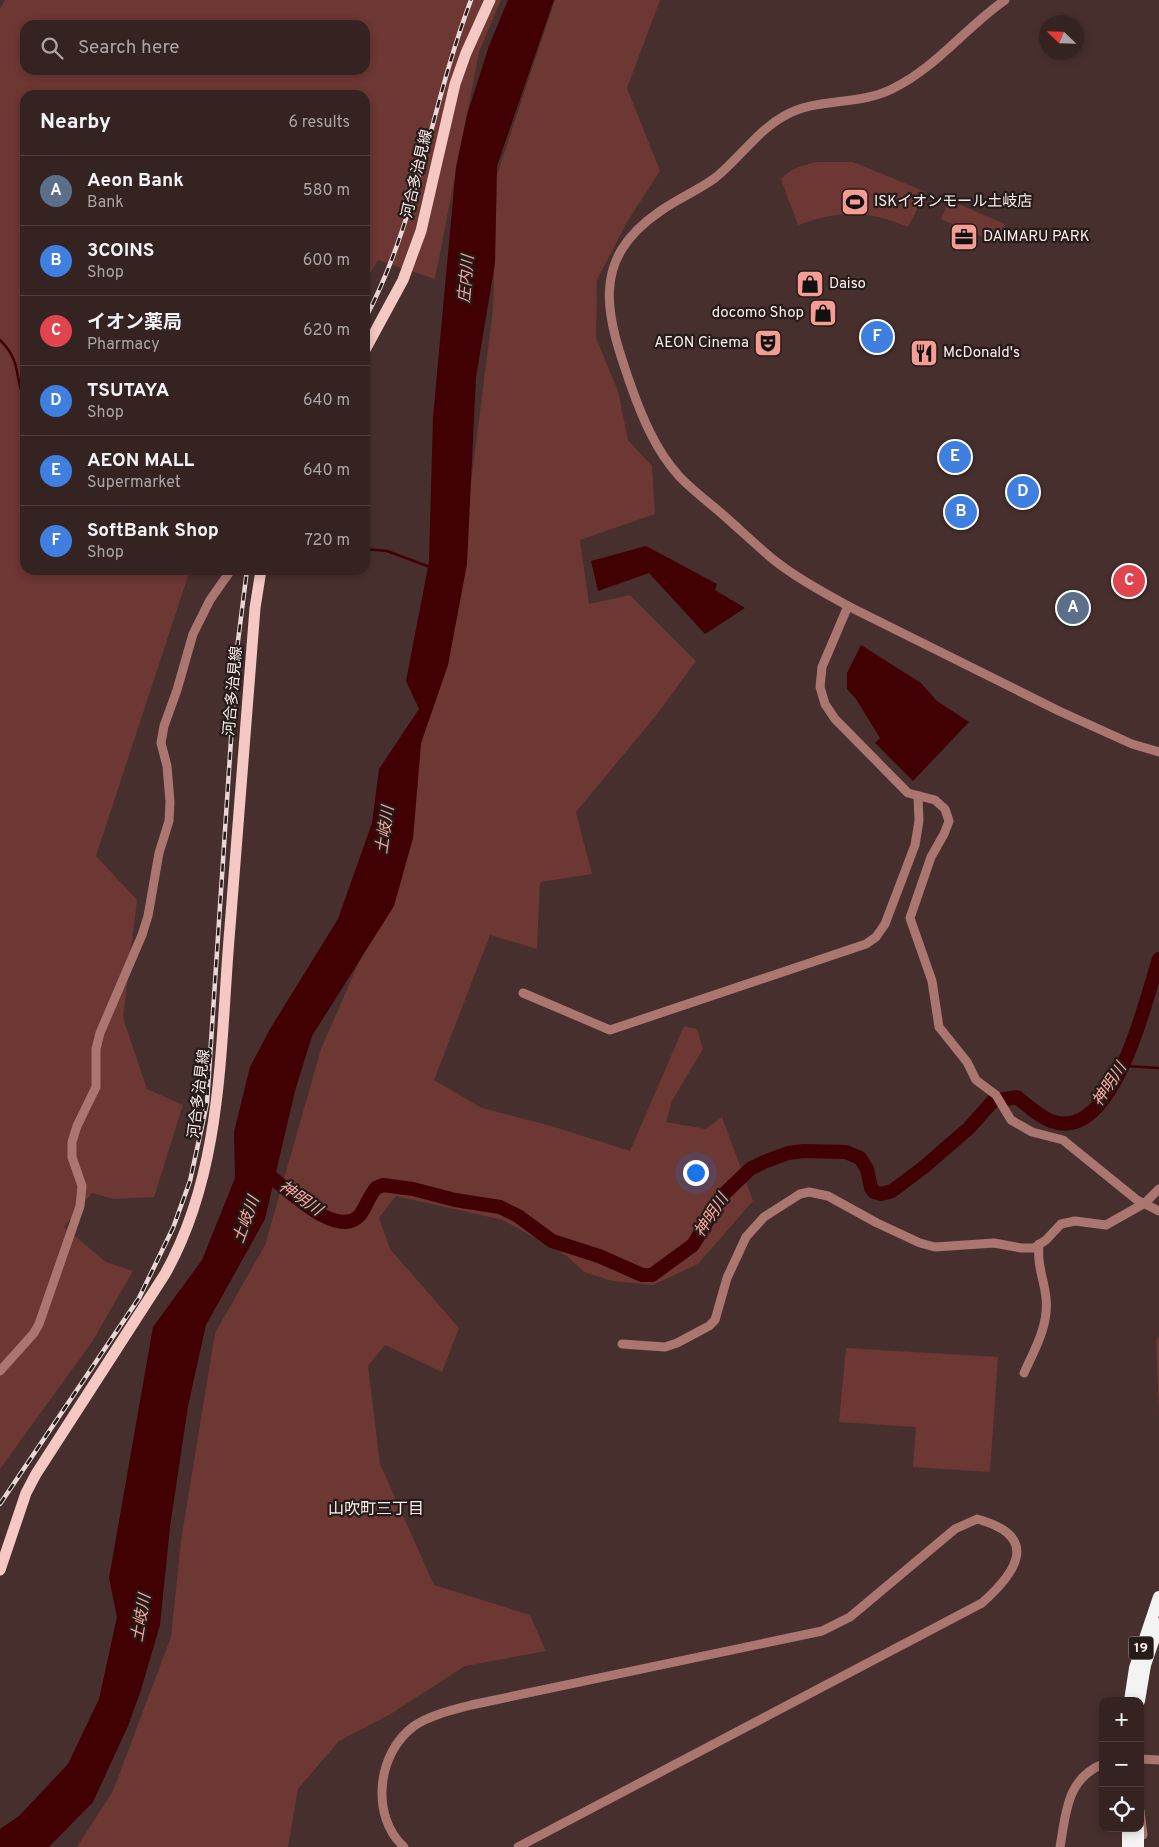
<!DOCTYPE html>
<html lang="en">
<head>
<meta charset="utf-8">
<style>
	:root { --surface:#352322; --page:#402f2f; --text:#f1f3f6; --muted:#aaa4a5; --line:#4f4040; --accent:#f59c94 }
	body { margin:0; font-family:Overpass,"Noto Sans JP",sans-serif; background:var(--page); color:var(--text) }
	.controls { position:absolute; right:15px; bottom:15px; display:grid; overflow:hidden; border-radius:10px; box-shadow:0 2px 8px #0003 }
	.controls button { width:45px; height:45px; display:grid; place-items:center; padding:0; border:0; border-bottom:1px solid var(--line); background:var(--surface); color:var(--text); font:25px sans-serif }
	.compass { position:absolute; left:1039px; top:15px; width:45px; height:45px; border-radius:50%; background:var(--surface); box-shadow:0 2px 8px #0003; rotate:293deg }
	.you { position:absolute; left:695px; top:1172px; width:18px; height:18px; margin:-12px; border:4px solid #fff; border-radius:50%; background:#1a73e8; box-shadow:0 0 0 8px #1a73e833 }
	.badge { display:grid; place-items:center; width:32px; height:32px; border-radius:50%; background:var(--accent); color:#fff; font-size:16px; font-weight:700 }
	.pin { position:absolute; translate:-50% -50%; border:2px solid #fff; box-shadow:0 1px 5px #0006 }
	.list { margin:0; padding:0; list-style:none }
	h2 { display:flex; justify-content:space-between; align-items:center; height:65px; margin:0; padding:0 20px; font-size:21px }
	h2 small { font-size:16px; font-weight:400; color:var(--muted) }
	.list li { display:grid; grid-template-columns:32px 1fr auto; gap:15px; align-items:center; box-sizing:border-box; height:70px; padding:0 20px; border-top:1px solid var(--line) }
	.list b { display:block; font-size:19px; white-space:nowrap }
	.list p { margin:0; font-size:16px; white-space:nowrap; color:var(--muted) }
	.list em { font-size:16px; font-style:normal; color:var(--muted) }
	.icon { flex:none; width:28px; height:28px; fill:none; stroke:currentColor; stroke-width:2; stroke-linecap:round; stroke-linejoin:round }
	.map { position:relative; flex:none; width:1159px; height:1847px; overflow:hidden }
	.search { position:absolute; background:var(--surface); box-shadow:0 2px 8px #0003; left:20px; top:20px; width:350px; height:55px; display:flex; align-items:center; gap:12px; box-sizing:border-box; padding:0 18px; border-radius:15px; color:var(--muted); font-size:19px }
	.panel { position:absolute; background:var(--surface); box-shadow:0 2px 8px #0003; left:20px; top:90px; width:350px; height:485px; border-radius:15px }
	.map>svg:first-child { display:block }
	.green { fill:#6d3733; fill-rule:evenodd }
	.water { fill:#400004 }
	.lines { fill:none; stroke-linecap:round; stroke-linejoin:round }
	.stream { stroke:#400004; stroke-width:2.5 }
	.river { stroke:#400004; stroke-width:14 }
	.minor { stroke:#ab7570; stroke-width:9 }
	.major { stroke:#f5c8c3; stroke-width:11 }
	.highway { stroke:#f3f3f3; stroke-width:12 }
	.rail-casing { stroke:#e8d7d5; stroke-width:4.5 }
	.rail { stroke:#251b19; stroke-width:2.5; stroke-dasharray:8; stroke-linecap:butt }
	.labels { text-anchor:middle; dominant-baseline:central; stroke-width:4.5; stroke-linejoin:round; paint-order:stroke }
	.shield { fill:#251b19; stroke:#bcadab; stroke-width:1 }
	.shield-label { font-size:14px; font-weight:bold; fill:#fcecea }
	.street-label { font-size:15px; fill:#fcecea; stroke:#251b19 }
	.poi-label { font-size:15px; fill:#fcecea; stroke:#251b19; text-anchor:start }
	.water-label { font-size:16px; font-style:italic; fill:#faa79f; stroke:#251b19 }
	.neighbourhood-label { font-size:16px; fill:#fcecea; stroke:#251b19 }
</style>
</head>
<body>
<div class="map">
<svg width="1159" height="1847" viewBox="0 0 1159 1847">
	<rect width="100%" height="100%" fill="#472f2d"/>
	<!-- green -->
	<g class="green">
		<path d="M5,0h496l-22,52 -44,227 -57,-19 -13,22v-187h-340v475h165l-94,286 41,44 -14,118 24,71 36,16 -29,92 -40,2 -22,-6 -28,34 42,35 27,9 -41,71 -92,127v-1460zM25,25h340v45h-340z"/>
		<path d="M555,0h105l-33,88 33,83 -33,51 -30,58 -1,58 22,53 10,49 24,26 3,48 -75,26 9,64 41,-9 66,66 -38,52 -82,99 16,62 -52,8 -3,67 -47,-14 -56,145 48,28 73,19 75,24 54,-125 13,3 6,20 -31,52 -6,21 40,7 16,-12 31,84 -55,63 -45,21 -41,-4 -28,-9 -17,-16 -64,-36 -107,-24 -17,22 11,31 69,79 -17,44 -57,-27 -17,21 12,98 54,121 96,30 16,36 -81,15 -76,49 -50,26 -41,48 -10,58h-211l36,-56 58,-154 10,-96 34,-208 50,-88 56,-196 92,-211 8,-95 27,-78 45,-356 4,-134z"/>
		<path d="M817,162h36l73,30 -18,35c-41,-17 -68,-17 -110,-2l-17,-46c10,-11 22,-14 36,-17z"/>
		<path d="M949,200l56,24 -8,19 -56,-24z"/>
		<path d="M1159,1336v77l-3,-72z"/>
		<path d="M846,1348l152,9 -8,115 -77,-5 3,-40 -77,-5z"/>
	</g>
	<!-- water -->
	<g class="water">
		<path d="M508,0h46l-57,166 -2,97 -19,114 -9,187 -19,101 -27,78 -8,95 -19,68 -82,130 -17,55 -30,128 -59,106 -18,81 -18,121 -10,98 -19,65 -13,36 -35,76 -44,45h-49v-18l19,-13 49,-52 31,-65 18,-82 -8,-39 44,-251 49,-67 33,-82 -1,-46 16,-65 20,-38 68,-110 34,-96 7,-54 40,-60 -13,-28 23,-119 4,-145 23,-250 11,-52 22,-69z"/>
		<path d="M646,546l71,38 -2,6 30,18 -40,26 -56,-61 -51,18 -7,-30z"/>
		<path d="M861,645l60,38 16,18 32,21 -56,59 -38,-38 5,-5 -24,-39 -9,-10v-16z"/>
	</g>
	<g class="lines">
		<!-- stream -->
		<g class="stream">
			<path d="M0,340c23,23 13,36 25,60"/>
			<path d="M365,549l22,2 43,16"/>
			<path d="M1124,1066l35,2"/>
		</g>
		<!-- river -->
		<path class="river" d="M263,1171c19,11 72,71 97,44 6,-8 9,-19 16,-27l7,-3 30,4 42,11 45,7 18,9 34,25 47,15 43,19h10l41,-30 30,-50 27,-26 14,-7 24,-9 16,-2 42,1 14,6 7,11 4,19 3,4 7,2 11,-3 32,-24 45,-39 24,-27 24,-4c11,9 21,19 34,24 63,24 95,-124 108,-162"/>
		<!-- minor -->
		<g class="minor">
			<path d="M1005,0c-40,28 -68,67 -113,89 -34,17 -75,8 -108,27 -27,15 -45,43 -69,62 -18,13 -38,21 -56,34 -71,49 -52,105 -28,174 11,31 25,65 48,90 12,13 28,25 42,37 16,14 32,29 48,43 24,20 52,35 79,50l-26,61 -2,20 5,17 10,15 73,74 27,7 10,9 4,12 -5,13 -13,23 -21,61 22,63 7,46 28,35 9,18 20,15 15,25 21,12 31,8 74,60 22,11"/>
			<path d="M848,606l211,105 73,33 27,8"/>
			<path d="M523,993l87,37 256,-86 10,-7 9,-13 30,-79 4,-24 -1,-25"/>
			<path d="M622,1344l43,3 12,-4 32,-17 6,-6 12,-42 19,-41 18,-20 36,-23 9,-2 19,4 49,27 43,20 15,4 59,-4 27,5h13l12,-8 15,-16 14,-3 31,4 39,-22 14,-14"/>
			<path d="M0,1371l34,-38 5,-9 41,-118 2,-20 -10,-29v-15l5,-16 19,-39v-38l4,-16 42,-98 6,-19 11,-63 10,-32 1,-19 -3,-36 -6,-23 3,-17 13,-36 16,-56 17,-34 21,-30"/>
			<path d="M1024,1373c11,-24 25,-48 22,-75 -2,-20 -9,-31 -7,-54"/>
			<path d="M1140,1759l19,1"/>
			<path d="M1140,1811l3,24"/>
			<path d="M404,1847c-34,-31 -27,-94 10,-121 16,-11 39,-16 57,-21l351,-74 28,-14 105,-88 22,-10c63,17 41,52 5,84l-464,244"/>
			<path d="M1060,1847c6,-33 6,-68 43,-83"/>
		</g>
		<!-- major -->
		<g class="major">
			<path d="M365,350l38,-70 18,-49 34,-147 11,-31 24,-53"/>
			<path d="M0,1570l26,-77 10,-19 129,-200c57,-101 55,-222 64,-335 9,-110 17,-220 26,-331l6,-38"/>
		</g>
		<!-- highway -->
		<g class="highway">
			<path d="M1130,1701l5,-33 24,-71"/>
			<path d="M1139,1701l6,-36 14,-41"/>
			<path d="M1138,1828v19"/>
			<path d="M1128,1847v-19"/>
		</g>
		<!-- rail casing -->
		<g class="rail-casing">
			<g id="rail">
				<path d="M365,319c53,-100 66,-214 106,-319"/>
				<path d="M0,1504l139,-206 34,-70 17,-47 17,-78 30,-454 10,-79"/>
			</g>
		</g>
		<!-- rail -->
		<use href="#rail" class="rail"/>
	</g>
	<!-- icons -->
	<defs>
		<g id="stadium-square" transform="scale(1.4375)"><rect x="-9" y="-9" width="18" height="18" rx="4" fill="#f59c94" stroke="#251b19"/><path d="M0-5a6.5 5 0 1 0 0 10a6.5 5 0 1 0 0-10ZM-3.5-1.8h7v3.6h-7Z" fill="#111"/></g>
		<g id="office-square" transform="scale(1.4375)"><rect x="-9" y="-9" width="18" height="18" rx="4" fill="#f59c94" stroke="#251b19"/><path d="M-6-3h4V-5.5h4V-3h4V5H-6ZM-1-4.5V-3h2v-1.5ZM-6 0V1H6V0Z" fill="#111"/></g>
		<g id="shop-square" transform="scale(1.4375)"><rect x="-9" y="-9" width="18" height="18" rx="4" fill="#f59c94" stroke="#251b19"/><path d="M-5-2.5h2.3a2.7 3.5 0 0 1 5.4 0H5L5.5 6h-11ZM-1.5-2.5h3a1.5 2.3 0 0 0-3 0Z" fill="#111"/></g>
		<g id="theatre-square" transform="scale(1.4375)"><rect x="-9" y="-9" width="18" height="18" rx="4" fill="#f59c94" stroke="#251b19"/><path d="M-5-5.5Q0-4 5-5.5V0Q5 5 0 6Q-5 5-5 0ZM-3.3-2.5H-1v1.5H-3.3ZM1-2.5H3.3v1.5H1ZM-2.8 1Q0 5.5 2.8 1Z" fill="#111"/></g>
		<g id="restaurant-square" transform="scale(1.4375)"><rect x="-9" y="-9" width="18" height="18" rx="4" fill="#f59c94" stroke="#251b19"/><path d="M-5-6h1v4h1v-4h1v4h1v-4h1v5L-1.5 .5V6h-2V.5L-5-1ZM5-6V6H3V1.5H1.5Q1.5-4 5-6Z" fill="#111"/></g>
	</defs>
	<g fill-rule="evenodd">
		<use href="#stadium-square" x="855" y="202"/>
		<use href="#office-square" x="964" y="237"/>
		<use href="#shop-square" x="810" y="284"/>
		<use href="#shop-square" x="823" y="313"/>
		<use href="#theatre-square" x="768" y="343"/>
		<use href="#restaurant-square" x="924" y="353"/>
	</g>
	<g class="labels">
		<!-- shield labels -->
		<rect class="shield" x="1128.5" y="1636.5" width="25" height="23" rx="4"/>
		<g class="shield-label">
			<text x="1141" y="1648">19</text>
		</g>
		<!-- street labels -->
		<g class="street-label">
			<text transform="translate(418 174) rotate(-77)">河合多治見線</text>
			<text transform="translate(234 691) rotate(-85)">河合多治見線</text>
			<text transform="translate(200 1094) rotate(-83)">河合多治見線</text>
		</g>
		<!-- poi labels -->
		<g class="poi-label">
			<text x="874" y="202">ISKイオンモール土岐店</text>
			<text x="983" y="237">DAIMARU PARK</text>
			<text x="829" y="284">Daiso</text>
			<text x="804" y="313" text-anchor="end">docomo Shop</text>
			<text x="749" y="343" text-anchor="end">AEON Cinema</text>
			<text x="943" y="353">McDonald's</text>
		</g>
		<!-- water labels -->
		<g class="water-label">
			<text transform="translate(467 279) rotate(-85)">庄内川</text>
			<text transform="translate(386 830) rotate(-82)">土岐川</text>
			<text transform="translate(1110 1085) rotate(-57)">神明川</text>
			<text transform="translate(300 1199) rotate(35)">神明川</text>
			<text transform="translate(712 1216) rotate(-57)">神明川</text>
			<text transform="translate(247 1220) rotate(-70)">土岐川</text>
			<text transform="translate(142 1618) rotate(-80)">土岐川</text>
		</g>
		<!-- neighbourhood labels -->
		<g class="neighbourhood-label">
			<text x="376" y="1510">山吹町三丁目</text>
		</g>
	</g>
</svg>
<div class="controls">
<button>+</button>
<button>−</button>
<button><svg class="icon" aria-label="locate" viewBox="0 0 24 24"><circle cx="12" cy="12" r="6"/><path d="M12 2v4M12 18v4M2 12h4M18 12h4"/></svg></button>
</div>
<svg class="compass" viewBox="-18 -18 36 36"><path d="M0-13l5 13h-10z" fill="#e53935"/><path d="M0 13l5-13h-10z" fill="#aaa4a5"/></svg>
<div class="you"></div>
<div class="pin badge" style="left:1073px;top:608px;background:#5c6f8a">A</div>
<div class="pin badge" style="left:961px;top:512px;background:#3f7fe0">B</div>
<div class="pin badge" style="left:1129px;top:581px;background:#e0444e">C</div>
<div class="pin badge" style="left:1023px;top:492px;background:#3f7fe0">D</div>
<div class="pin badge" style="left:955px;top:457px;background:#3f7fe0">E</div>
<div class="pin badge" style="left:877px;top:337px;background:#3f7fe0">F</div>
<div class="search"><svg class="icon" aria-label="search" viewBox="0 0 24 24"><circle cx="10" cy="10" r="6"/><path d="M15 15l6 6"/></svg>Search here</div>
<section class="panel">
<h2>Nearby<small>6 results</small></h2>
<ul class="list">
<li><span class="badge" style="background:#5c6f8a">A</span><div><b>Aeon Bank</b><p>Bank</p></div><em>580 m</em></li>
<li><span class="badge" style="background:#3f7fe0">B</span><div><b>3COINS</b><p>Shop</p></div><em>600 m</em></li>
<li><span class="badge" style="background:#e0444e">C</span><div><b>イオン薬局</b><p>Pharmacy</p></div><em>620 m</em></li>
<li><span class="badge" style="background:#3f7fe0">D</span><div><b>TSUTAYA</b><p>Shop</p></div><em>640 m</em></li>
<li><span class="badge" style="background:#3f7fe0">E</span><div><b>AEON MALL</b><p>Supermarket</p></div><em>640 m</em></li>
<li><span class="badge" style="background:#3f7fe0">F</span><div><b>SoftBank Shop</b><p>Shop</p></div><em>720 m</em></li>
</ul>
</section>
</div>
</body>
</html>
